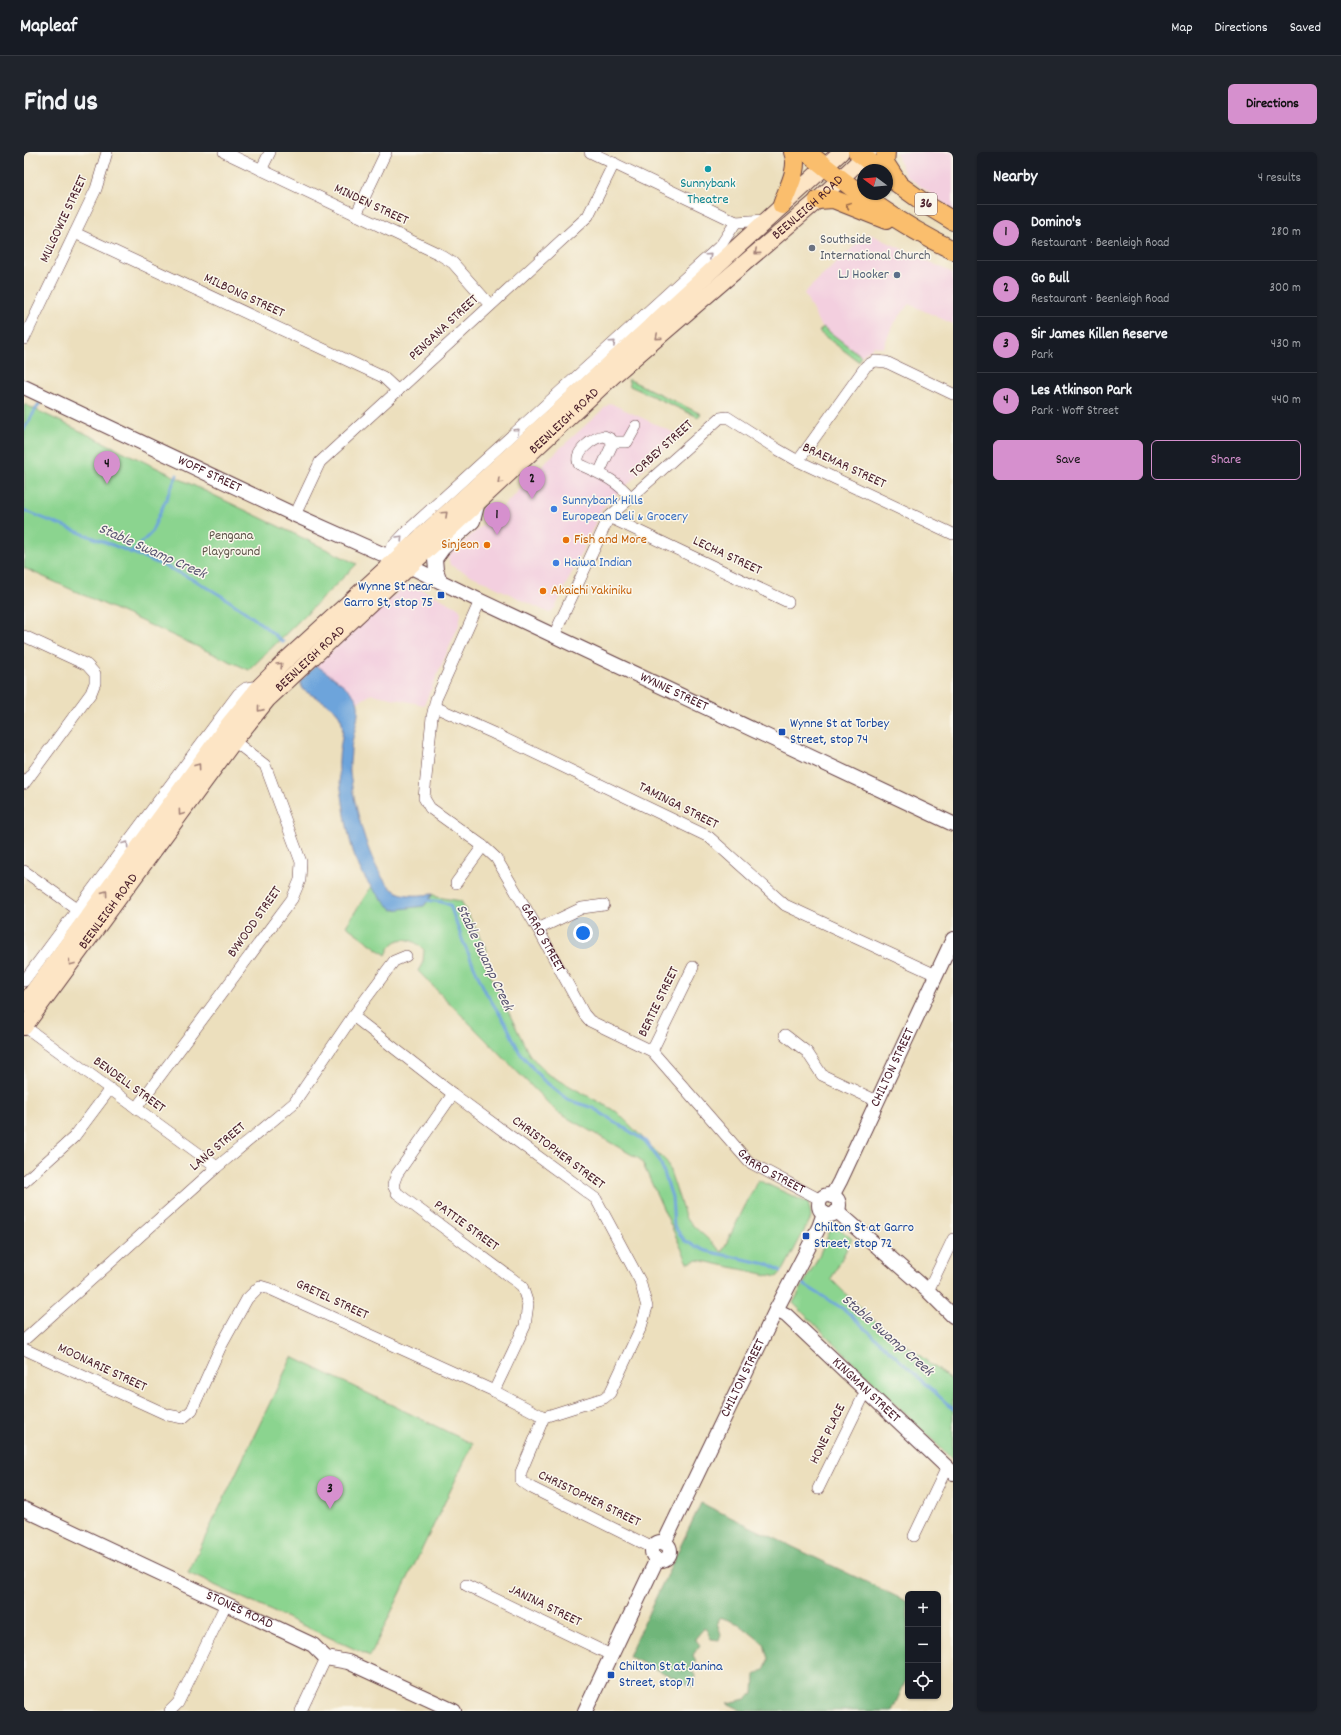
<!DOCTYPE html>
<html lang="en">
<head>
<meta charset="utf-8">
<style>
	:root { --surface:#171b24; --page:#20242c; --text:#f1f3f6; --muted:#9ea1a6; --line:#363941; --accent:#d690ce }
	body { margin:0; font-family:Dekko,sans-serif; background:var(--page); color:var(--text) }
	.controls { position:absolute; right:12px; bottom:12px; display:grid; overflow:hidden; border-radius:6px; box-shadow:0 1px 3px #0004 }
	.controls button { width:36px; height:36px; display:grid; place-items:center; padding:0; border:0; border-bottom:1px solid var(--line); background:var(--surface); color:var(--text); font:20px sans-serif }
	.compass { position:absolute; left:833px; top:12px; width:36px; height:36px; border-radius:50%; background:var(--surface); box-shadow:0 1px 3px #0004; rotate:286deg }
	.you { position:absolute; left:559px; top:781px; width:14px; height:14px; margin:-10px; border:3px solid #fff; border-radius:50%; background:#1a73e8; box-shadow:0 0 0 6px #1a73e833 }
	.badge { display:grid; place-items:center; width:26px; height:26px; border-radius:50%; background:var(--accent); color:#111; font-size:13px; font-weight:700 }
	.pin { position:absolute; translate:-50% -33px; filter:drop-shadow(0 1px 2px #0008) }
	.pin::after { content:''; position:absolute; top:21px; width:14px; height:12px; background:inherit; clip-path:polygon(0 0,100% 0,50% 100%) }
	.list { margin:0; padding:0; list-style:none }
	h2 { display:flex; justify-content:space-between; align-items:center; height:52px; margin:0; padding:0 16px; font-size:17px }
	h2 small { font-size:13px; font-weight:400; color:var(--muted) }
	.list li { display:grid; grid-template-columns:26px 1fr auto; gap:12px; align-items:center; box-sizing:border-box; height:56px; padding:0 16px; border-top:1px solid var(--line) }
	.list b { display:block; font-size:15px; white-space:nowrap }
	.list p { margin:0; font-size:13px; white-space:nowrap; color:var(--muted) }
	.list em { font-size:13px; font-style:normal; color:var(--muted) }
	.actions { display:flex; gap:8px; padding:12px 16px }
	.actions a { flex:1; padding:9px 0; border:1px solid var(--accent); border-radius:6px; text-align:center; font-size:14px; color:var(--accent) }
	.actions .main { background:var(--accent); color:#111 }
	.icon { flex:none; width:22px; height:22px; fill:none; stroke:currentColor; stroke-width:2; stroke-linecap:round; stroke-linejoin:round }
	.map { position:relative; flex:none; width:929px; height:1559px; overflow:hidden; border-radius:6px }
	header { display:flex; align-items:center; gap:24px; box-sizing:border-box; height:56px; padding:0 20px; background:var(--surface); border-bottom:1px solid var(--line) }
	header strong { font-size:19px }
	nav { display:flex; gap:22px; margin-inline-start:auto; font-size:14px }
	.intro { display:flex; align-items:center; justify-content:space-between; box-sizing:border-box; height:96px; padding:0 24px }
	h1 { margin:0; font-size:28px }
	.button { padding:10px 18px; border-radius:6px; background:var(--accent); color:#111; font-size:14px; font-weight:700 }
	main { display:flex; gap:24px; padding:0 24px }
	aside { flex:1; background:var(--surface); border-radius:6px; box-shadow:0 1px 3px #0004 }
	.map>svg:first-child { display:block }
	.built { fill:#f3cfdf }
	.green { fill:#8bd48f; stroke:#6a7a5d }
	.forest { fill:#70b67a; stroke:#5d6a52 }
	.water { fill:#6da4db; stroke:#5c6283 }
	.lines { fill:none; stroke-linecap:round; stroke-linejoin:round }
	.stream { stroke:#6da4db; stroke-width:3 }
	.minor-casing { stroke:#623c41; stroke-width:12 }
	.tertiary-casing { stroke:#623c41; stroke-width:16 }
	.secondary-casing { stroke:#623c41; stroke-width:18 }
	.primary-casing { stroke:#623c41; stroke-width:20 }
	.minor { stroke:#fff; stroke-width:11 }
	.tertiary { stroke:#fff; stroke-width:14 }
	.secondary { stroke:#fde5c5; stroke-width:16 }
	.primary { stroke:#fabe6d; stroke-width:18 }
	.oneway { stroke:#996749 }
	.oneway2 { stroke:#a48278 }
	.oneway3 { stroke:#ae9aa0 }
	.culture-dot { fill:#0f9aa8; stroke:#fbf7ec; stroke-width:1.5 }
	.worship-dot { fill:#6b7280; stroke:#fbf7ec; stroke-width:1.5 }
	.service-dot { fill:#5c6f8a; stroke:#fbf7ec; stroke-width:1.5 }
	.shop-dot { fill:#3f7fe0; stroke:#fbf7ec; stroke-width:1.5 }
	.food-dot { fill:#e8710a; stroke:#fbf7ec; stroke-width:1.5 }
	.transit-dot { fill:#1a4fb4; stroke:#fbf7ec; stroke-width:1.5 }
	.labels { text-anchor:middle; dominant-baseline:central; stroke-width:3; stroke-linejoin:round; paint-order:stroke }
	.shield { fill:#fbf7ec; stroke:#7f6065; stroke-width:1 }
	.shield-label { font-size:13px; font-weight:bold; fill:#4a1f2b }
	.culture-label { font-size:14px; fill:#0d838f; stroke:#fbf7ec }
	.street-label { font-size:14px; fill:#4a1f2b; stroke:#fbf7ec }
	.worship-label { font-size:14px; fill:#5b616d; stroke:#fbf7ec; text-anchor:start }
	.service-label { font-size:14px; fill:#4e5e75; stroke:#fbf7ec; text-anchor:end }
	.shop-label { font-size:14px; fill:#366cbe; stroke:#fbf7ec; text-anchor:start }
	.park-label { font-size:14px; fill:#5e5549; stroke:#fbf7ec }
	.food-label { font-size:14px; fill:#c56008; stroke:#fbf7ec; text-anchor:start }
	.transit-label { font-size:14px; fill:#164399; stroke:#fbf7ec; text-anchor:start }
	.water-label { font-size:15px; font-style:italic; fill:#585471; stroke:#fbf7ec }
</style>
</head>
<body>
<header>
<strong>Mapleaf</strong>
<nav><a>Map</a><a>Directions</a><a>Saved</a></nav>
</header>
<div class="intro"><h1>Find us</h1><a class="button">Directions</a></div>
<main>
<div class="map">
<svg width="929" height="1559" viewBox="0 0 929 1559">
	<rect width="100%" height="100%" fill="#fbf7ec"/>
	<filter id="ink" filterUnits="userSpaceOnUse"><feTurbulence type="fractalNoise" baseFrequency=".025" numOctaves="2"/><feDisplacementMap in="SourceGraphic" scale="8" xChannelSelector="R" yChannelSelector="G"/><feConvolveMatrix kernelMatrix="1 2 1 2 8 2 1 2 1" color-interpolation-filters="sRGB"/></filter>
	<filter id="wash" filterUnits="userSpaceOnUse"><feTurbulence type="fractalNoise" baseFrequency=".012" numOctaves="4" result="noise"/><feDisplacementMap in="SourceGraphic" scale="16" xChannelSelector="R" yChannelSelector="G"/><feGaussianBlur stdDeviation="0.9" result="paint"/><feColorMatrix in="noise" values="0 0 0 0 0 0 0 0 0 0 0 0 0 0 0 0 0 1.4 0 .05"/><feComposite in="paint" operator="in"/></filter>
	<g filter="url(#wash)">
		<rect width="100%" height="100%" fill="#ecdfbd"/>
		<!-- built -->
		<g class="built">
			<path d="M872,0h57v58l-48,-35z"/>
			<path d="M844,81l85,40v51l-44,-20 -16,21 -10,23 -9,-2 -13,10 -41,-31 -16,-32z"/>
			<path d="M586,251l69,32 -77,74 -47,99 -6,5 -99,-48 -2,-9 64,-58 18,-20 3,1 12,-17z"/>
			<path d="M382,433l9,1 44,22 2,5 -2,12 -35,80 -52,-11 -14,8 -5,-8 -17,-15 -20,-14z"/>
		</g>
		<!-- green -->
		<g class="green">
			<path d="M799,175l38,29 -3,5 -39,-29z"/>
			<path d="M604,227l73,35 -3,3 -68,-31z"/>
			<path d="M0,252l333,160 -108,106 -225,-102z"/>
			<path d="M347,735l6,7 47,12 9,-12 4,3 24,4 26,50 -7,3 49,100 17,19 71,39 50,50 19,57 36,33 36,-72 50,23 2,7 1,8 -27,51 -7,8 -79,-17 -10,3 -47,-103 -84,-48 -139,-141 5,-9 1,-12c-7,-8 -21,-16 -31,-6 -3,2 -5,7 -7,11l-40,-29z"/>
			<path d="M811,1075l4,1 13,11 -21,40 37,37 85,65v79l-160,-157 23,-41 14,-31z"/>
			<path d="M268,1205l181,87 -103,212 -182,-83z"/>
		</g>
		<!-- forest -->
		<path class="forest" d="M677,1351l207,99v74l-16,35h-149l-16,-8 19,-4 8,-6 1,-18 10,-6 3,-10 -4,-15 -25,-20 -19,-7 -3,6 4,11 -2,6 -8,-1 -6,-12 -10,12 5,6 -7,10 3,6 -7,7 6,7 -2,12 -65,-31z"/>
		<!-- water -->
		<path class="water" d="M292,513c12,9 36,23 41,36 5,11 -5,35 -6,48 0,8 -2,16 -1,24 3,27 21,107 47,119 10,5 25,3 36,2l-9,12 -31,4c-37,-32 -43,-62 -50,-108 -2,-14 -5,-28 -4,-42 0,-15 8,-32 0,-45 -8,-12 -26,-18 -37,-26l-2,-7z"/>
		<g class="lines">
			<!-- stream -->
			<g class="stream">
				<path d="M0,277l15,-25"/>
				<path d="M0,358c52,23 107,40 158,64 38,18 69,40 101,68"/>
				<path d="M107,401l20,-20 26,-58"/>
				<path d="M400,748l18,2 8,3 12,34 23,52 22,35 13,27 22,26 26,21 25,8 52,33 15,20 12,36 2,29 11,15 21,10 65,14 10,6"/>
				<path d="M779,1132l42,26 108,99"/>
			</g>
		</g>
	</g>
	<g filter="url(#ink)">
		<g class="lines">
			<!-- minor casing -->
			<g class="minor-casing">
				<g id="minor">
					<path d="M200,0l215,102 14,9 37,42"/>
					<path d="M566,0l146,70 29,-2"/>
					<path d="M237,18l9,-18"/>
					<path d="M332,63l30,-63"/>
					<path d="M51,81l308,144 15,14"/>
					<path d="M0,187l72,-150 11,-37"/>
					<path d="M589,290h14l9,-16"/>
					<path d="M774,309l68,-95 9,-5 11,1 67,32"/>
					<path d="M575,321l13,-28 -1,-6 -7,-3c-10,1 -31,16 -25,28 19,9 38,16 51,33"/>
					<path d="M271,363l25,-53 268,-246 26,-53"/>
					<path d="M585,365l179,85"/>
					<path d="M362,411l5,-15 16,-17 314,-286 15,-23"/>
					<path id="s1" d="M456,449l-44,98 -4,18 -8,81 6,10 53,38 13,12 42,71 46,85 6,7 62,30 97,111 72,38"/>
					<path d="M530,483l55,-118 111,-99 7,-1 50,32 21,12 155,73"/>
					<path d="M0,484l63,29 8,9v9l-4,10 -67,91"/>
					<path d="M411,555l58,26 216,104 76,68 151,70"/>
					<path d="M0,719l60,43"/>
					<path d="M432,731l27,-37"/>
					<path d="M514,777l44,-21 22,-3"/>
					<path d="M0,829l214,-287 8,-6 14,-2"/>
					<path d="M329,864l100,78 143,105 44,82 7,26 -6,20 -31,66 -6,5 -60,19 -23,55v9l11,7 121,60"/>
					<path d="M0,874l193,141"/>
					<path d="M761,883l22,17 15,23 55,26"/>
					<path d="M628,899l41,-84"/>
					<path d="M429,942l-56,80 -4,11 4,8 125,93 6,18 -3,22 -31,65"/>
					<path d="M112,956l156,-209 8,-19 1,-18 -36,-97 -31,-24"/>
					<path d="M0,1030l50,-45 36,-48"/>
					<path d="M904,1139l25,-52"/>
					<path d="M0,1188l193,-173 77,-64 59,-87 41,-55 12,-5"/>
					<path d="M0,1197l144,66 15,3 9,-8 28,-62 27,-49 13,-13 10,3 224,102 50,26"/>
					<path d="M794,1337l48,-98"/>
					<path d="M890,1384l33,-69"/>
					<path d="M442,1433l145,70"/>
					<path d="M146,1559l8,-8 48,-99"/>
					<path d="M277,1559l25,-53"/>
				</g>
			</g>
			<!-- tertiary casing -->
			<g class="tertiary-casing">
				<g id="tertiary">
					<path id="s2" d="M0,235l271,128 114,51 63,31 481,227"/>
					<path d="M416,429l-4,-11 -1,-11 8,-11 30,-27 5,-19"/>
					<circle cx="805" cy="1053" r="10"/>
					<path id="s3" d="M808,1044l8,-15 113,-242"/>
					<path d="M813,1059l91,80 25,25"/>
					<path id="s4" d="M752,1158l10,5 167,158"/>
					<path id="s5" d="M0,1357l289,136 13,13 22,4 106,49"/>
					<circle cx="637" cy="1399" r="9"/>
					<path id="s6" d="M640,1391l112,-233 43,-83 5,-14"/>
					<path d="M561,1559l72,-152"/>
				</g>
			</g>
			<!-- secondary casing -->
			<g class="secondary-casing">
				<g id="secondary">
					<path d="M0,852l205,-280 31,-38 24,-24 557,-510"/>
					<path id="s7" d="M0,875l210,-286 33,-41 346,-324 205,-176 51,-48"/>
				</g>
			</g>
			<!-- primary casing -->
			<g class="primary-casing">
				<g id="primary">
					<path d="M783,0c45,37 92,73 146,98"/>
					<path d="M833,0l23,18"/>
					<path d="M862,0l-1,11 13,20"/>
					<path d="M863,24l43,31 23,14"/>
					<path d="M794,48l15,-1 53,21"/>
					<path d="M758,53c5,-16 18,-36 11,-53"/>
				</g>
			</g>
			<!-- minor -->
			<use href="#minor" class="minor"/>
			<!-- tertiary -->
			<use href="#tertiary" class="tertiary"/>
			<!-- secondary -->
			<use href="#secondary" class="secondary"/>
			<!-- primary -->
			<use href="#primary" class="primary"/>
		</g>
		<!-- one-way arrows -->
		<defs><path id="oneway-chevron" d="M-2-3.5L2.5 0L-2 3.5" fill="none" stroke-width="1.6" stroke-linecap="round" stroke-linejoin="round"/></defs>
		<use class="oneway" href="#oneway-chevron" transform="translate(824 53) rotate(-158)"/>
		<g class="oneway2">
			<use href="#oneway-chevron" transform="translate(733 100) rotate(139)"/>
			<use href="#oneway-chevron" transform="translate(634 185) rotate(139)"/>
			<use href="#oneway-chevron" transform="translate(476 329) rotate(137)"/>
			<use href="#oneway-chevron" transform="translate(421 362) rotate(-43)"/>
			<use href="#oneway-chevron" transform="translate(256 513) rotate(-46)"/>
			<use href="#oneway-chevron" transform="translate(236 557) rotate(129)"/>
			<use href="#oneway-chevron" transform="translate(174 614) rotate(-54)"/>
			<use href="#oneway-chevron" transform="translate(157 661) rotate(126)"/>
			<use href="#oneway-chevron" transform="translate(81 741) rotate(-54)"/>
			<use href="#oneway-chevron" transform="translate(47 811) rotate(126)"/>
		</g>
		<g class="oneway3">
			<use href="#oneway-chevron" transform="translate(685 104) rotate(-42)"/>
			<use href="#oneway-chevron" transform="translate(589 191) rotate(-42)"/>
			<use href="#oneway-chevron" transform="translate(493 279) rotate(-42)"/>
			<use href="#oneway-chevron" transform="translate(376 386) rotate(-47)"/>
			<use href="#oneway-chevron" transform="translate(102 692) rotate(-54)"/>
		</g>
	</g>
	<!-- markers -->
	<circle class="culture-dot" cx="684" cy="17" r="4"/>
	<circle class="worship-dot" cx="788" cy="96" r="4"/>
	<circle class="service-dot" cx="873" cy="123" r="4"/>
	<g class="shop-dot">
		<circle cx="530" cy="357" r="4"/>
		<circle cx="532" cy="411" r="4"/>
	</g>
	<g class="food-dot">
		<circle cx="542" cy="388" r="4"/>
		<circle cx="463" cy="393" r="4"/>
		<circle cx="519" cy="439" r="4"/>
	</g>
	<g class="transit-dot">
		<rect x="413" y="439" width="8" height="8" rx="2"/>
		<rect x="754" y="576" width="8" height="8" rx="2"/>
		<rect x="778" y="1080" width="8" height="8" rx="2"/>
		<rect x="583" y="1519" width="8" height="8" rx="2"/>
	</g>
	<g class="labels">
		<!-- shield labels -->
		<rect class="shield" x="891" y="41" width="22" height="22" rx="3"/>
		<g class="shield-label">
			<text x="902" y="52">36</text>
		</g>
		<!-- culture labels -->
		<g class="culture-label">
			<text x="684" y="32">Sunnybank<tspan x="684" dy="16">Theatre</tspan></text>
		</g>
		<!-- street labels -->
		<g class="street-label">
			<text transform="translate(347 53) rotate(25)">MINDEN STREET</text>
			<text stroke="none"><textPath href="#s7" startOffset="1139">BEENLEIGH ROAD</textPath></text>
			<text transform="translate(40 67) rotate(-65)">MULGOWIE STREET</text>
			<text transform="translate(220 144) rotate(25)">MILBONG STREET</text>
			<text transform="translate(420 176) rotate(-43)">PENGANA STREET</text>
			<text stroke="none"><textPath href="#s7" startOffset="815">BEENLEIGH ROAD</textPath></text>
			<text transform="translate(638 297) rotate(-42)">TORBEY STREET</text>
			<text transform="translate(820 314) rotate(25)">BRAEMAR STREET</text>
			<text stroke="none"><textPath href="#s2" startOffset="205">WOFF STREET</textPath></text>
			<text transform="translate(703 404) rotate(25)">LECHA STREET</text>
			<text stroke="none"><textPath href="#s7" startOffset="467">BEENLEIGH ROAD</textPath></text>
			<text stroke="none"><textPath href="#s2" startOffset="718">WYNNE STREET</textPath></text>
			<text transform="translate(654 654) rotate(27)">TAMINGA STREET</text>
			<text stroke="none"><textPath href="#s7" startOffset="143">BEENLEIGH ROAD</textPath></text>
			<text transform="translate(231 770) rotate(-55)">BYWOOD STREET</text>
			<text stroke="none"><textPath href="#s1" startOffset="394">GARRO STREET</textPath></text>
			<text transform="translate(635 850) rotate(-64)">BERTIE STREET</text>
			<text stroke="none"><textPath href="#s3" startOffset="142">CHILTON STREET</textPath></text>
			<text transform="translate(105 933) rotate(36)">BENDELL STREET</text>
			<text transform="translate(194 995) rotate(-40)">LANG STREET</text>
			<text transform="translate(534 1001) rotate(37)">CHRISTOPHER STREET</text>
			<text stroke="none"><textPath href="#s1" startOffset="730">GARRO STREET</textPath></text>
			<text transform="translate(442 1074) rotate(36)">PATTIE STREET</text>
			<text transform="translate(308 1148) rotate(25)">GRETEL STREET</text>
			<text transform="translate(78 1216) rotate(25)">MOONARIE STREET</text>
			<text stroke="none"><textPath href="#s6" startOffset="183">CHILTON STREET</textPath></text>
			<text stroke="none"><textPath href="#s4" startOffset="121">KINGMAN STREET</textPath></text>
			<text transform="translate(804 1282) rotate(-64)">HONE PLACE</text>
			<text transform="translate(565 1347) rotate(26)">CHRISTOPHER STREET</text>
			<text transform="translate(521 1454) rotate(26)">JANINA STREET</text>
			<text stroke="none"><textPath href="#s5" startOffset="238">STONES ROAD</textPath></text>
		</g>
		<!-- worship labels -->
		<g class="worship-label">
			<text x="796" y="88">Southside<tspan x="796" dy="16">International Church</tspan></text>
		</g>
		<!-- service labels -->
		<g class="service-label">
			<text x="865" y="123">LJ Hooker</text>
		</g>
		<!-- shop labels -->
		<g class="shop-label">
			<text x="538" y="349">Sunnybank Hills<tspan x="538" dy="16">European Deli &amp; Grocery</tspan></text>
			<text x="540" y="411">Haiwa Indian</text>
		</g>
		<!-- park labels -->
		<g class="park-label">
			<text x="207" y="384">Pengana<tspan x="207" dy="16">Playground</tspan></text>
		</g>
		<!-- food labels -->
		<g class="food-label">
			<text x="550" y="388">Fish and More</text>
			<text x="455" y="393" text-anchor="end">Sinjeon</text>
			<text x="527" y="439">Akaichi Yakiniku</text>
		</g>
		<!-- transit labels -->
		<g class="transit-label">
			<text x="409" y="435" text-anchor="end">Wynne St near<tspan x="409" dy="16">Garro St, stop 75</tspan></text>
			<text x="766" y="572">Wynne St at Torbey<tspan x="766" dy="16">Street, stop 74</tspan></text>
			<text x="790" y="1076">Chilton St at Garro<tspan x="790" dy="16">Street, stop 72</tspan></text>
			<text x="595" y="1515">Chilton St at Janina<tspan x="595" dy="16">Street, stop 71</tspan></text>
		</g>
		<!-- water labels -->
		<g class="water-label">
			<text transform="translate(128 400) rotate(24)">Stable Swamp Creek</text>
			<text transform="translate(460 806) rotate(65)">Stable Swamp Creek</text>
			<text transform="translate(863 1184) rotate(41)">Stable Swamp Creek</text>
		</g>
	</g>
</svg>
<div class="controls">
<button>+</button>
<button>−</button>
<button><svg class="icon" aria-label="locate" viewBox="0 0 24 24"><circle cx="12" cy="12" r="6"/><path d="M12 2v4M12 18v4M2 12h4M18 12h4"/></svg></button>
</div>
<svg class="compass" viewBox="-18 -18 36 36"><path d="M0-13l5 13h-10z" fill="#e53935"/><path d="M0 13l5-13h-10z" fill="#9ea1a6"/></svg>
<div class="you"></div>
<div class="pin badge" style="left:473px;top:383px">1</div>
<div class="pin badge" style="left:508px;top:347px">2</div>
<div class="pin badge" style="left:306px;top:1357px">3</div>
<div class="pin badge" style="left:83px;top:332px">4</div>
</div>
<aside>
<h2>Nearby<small>4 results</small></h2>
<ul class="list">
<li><span class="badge">1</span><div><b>Domino's</b><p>Restaurant · Beenleigh Road</p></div><em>280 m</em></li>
<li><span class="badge">2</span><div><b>Go Bull</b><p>Restaurant · Beenleigh Road</p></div><em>300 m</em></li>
<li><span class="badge">3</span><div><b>Sir James Killen Reserve</b><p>Park</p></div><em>430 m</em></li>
<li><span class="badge">4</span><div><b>Les Atkinson Park</b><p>Park · Woff Street</p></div><em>440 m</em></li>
</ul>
<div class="actions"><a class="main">Save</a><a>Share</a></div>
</aside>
</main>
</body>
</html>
